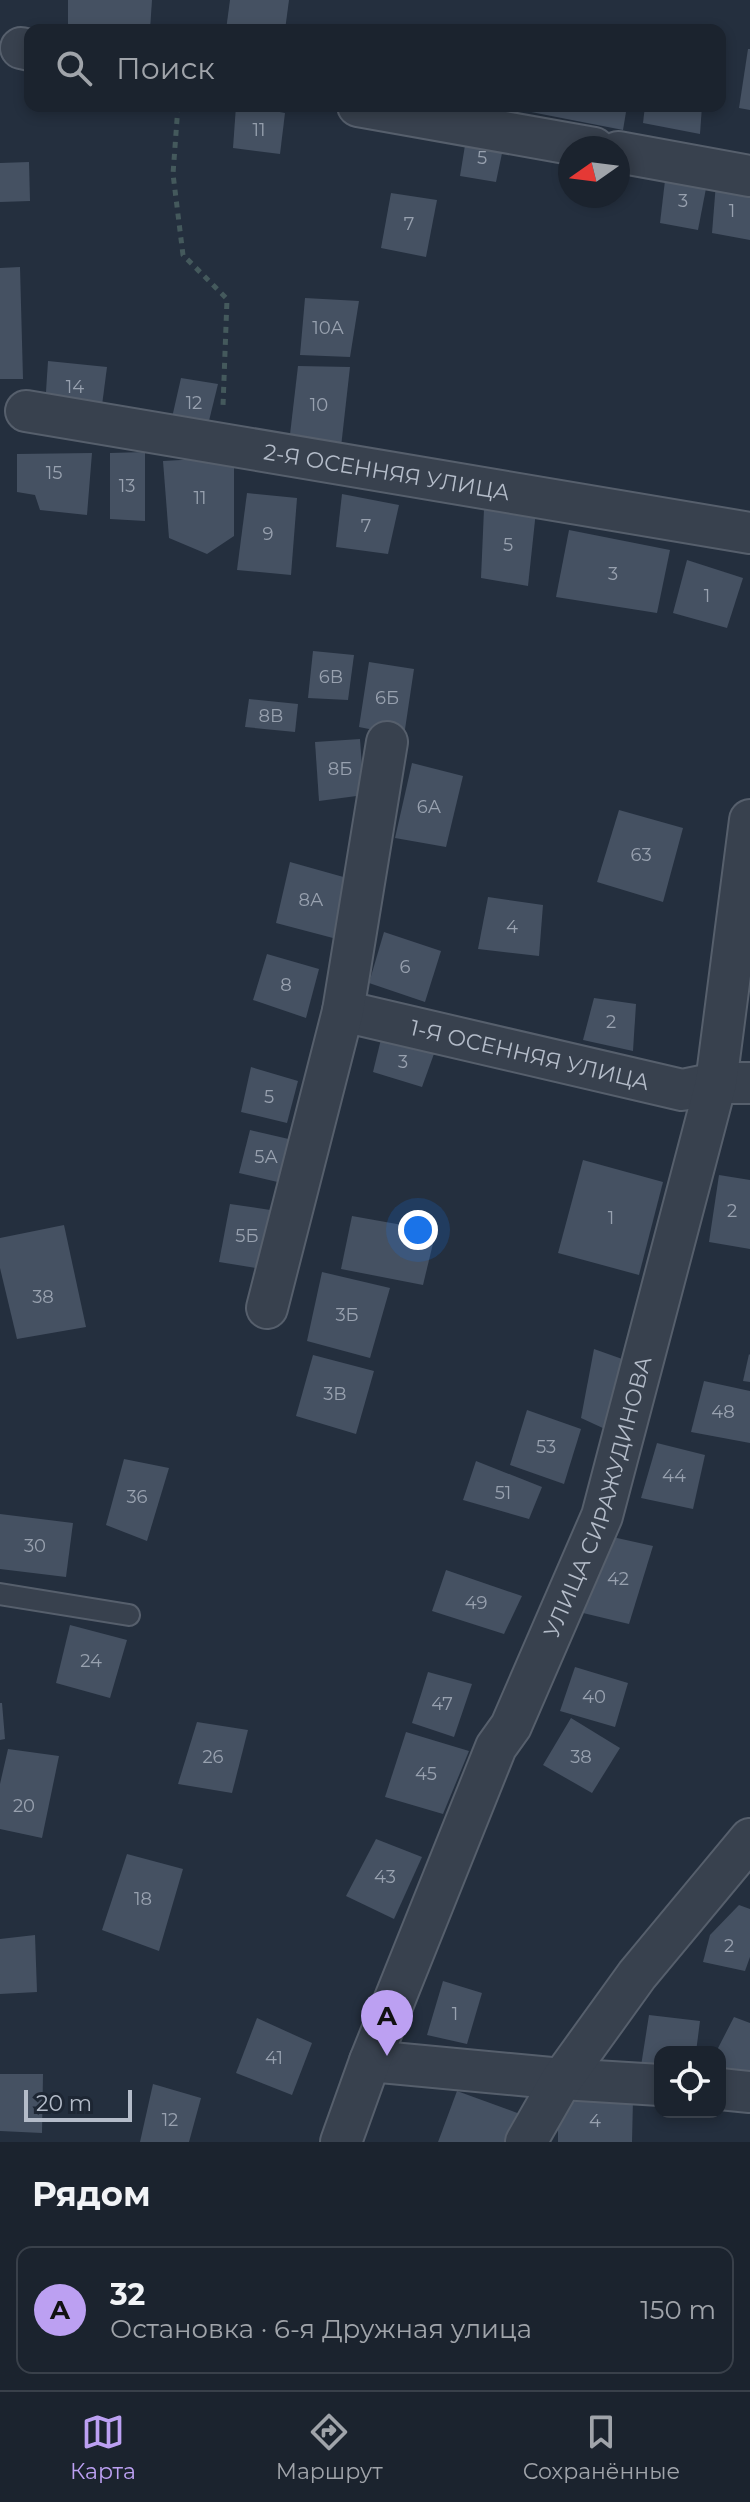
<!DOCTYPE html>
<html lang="ru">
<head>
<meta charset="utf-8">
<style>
	:root { --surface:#1b232e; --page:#242b36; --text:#f1f3f6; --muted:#a0a4aa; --line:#39404a; --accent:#bca0f2 }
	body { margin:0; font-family:Montserrat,sans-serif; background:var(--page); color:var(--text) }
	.controls { position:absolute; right:24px; bottom:24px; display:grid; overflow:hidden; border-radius:16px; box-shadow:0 4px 12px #0003 }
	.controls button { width:72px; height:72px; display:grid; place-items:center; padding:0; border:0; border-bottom:2px solid var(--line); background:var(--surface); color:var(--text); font:40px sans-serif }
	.compass { position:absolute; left:558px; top:136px; width:72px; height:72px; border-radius:50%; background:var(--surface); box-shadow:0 4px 12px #0003; rotate:256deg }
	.scale { position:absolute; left:24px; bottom:20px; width:108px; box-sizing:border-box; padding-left:8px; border:4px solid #b4bcc9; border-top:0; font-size:22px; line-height:28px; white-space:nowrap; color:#b4bcc9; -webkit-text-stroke:6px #1d2633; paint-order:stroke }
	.you { position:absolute; left:418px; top:1230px; width:28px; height:28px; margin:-20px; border:6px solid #fff; border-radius:50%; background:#1a73e8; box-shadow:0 0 0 12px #1a73e833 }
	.badge { display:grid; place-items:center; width:52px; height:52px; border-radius:50%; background:var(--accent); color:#111; font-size:26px; font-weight:700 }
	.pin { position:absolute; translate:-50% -66px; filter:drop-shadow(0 2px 4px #0008) }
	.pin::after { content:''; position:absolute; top:42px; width:28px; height:24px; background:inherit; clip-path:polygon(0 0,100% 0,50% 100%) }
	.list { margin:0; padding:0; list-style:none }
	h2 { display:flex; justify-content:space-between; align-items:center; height:104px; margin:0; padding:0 32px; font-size:34px }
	h2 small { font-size:26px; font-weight:400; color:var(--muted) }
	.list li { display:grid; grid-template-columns:52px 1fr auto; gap:24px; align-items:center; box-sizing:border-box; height:128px; margin:0 16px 16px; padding:0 16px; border:2px solid var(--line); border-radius:16px }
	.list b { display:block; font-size:30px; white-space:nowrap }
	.list p { margin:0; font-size:26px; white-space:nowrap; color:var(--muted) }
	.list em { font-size:26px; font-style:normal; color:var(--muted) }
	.icon { flex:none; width:44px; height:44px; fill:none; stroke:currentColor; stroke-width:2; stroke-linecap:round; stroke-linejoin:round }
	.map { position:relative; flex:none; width:750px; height:2142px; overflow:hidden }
	.search { position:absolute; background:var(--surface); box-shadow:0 4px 12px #0003; left:24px; right:24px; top:24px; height:88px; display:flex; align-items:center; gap:20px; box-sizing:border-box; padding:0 28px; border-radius:16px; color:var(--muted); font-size:30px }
	.sheet { height:248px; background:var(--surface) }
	nav { display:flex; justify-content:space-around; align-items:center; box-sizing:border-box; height:112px; border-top:2px solid var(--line); background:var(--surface); font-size:22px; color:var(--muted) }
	nav a { display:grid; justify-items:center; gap:4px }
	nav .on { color:var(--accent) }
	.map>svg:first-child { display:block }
	.building { fill:#455162 }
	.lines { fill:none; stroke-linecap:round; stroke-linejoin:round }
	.service-casing { stroke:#565f6c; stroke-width:24 }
	.minor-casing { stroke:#565f6c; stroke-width:44 }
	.path { stroke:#44595c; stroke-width:5; stroke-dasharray:6 6; stroke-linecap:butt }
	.service { stroke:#38414e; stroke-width:20 }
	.minor { stroke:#38414e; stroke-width:40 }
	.labels { text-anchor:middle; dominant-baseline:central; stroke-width:6; stroke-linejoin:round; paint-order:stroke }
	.number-label { font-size:18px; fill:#98a1af }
	.street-label { font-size:22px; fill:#b4bcc9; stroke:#1d2633 }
</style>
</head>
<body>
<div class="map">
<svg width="750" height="2142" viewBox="0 0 750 2142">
	<rect width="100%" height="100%" fill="#242f3e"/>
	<!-- building -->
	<g class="building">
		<path d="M68,0h84l-2,30h-82z"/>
		<path d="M230,0h59l-4,30h-59z"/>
		<path d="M748,49h2v61l-11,-2z"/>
		<path d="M236,106h13l36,7 -5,41 -47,-6z"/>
		<path d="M526,106h101l-4,24 -97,-19z"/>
		<path d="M645,106h57l-2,28 -57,-11z"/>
		<path d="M467,133l38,6 -9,43 -36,-6z"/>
		<path d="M29,162l1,39 -30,1v-39z"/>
		<path d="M666,172l42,6 -10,52 -38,-7z"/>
		<path d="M716,183l34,6v51l-38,-7z"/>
		<path d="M391,193l46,7 -11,57 -45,-9z"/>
		<path d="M20,267l3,112h-23v-111z"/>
		<path d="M305,298l54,3 -9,56 -50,-2z"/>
		<path d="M48,361l59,6 -6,46 -56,-6z"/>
		<path d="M298,366l52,1 -9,80 -52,-4z"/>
		<path d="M181,378l37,6 -11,45 -36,-7z"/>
		<path d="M145,452v69l-35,-2v-66z"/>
		<path d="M92,453l-5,62 -47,-5 -5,-15 -18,-3v-38z"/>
		<path d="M234,457v79l-27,18 -38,-16 -6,-77z"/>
		<path d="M247,493l50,5 -6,77 -54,-5z"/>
		<path d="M342,494l57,11 -11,49 -52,-7z"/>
		<path d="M484,509l52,2 -8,75 -47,-8z"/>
		<path d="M569,530l101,20 -13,63 -101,-16z"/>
		<path d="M687,560l56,18 -16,50 -54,-15z"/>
		<path d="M313,651l41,4 -6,45 -40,-2z"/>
		<path d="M369,662l45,7 -10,67 -45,-9z"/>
		<path d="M249,699l49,5 -3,28 -50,-5z"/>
		<path d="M360,739l4,56 -45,6 -4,-59z"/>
		<path d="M412,763l51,13 -17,71 -51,-9z"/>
		<path d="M619,810l64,18 -20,74 -66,-20z"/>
		<path d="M290,862l57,16 -14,60 -57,-15z"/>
		<path d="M488,897l55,8 -4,51 -61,-7z"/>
		<path d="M384,932l57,19 -16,51 -56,-19z"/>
		<path d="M267,954l52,15 -13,49 -53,-18z"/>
		<path d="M594,998l42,6 -3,47 -50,-11z"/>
		<path d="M382,1035l53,16 -13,36 -49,-15z"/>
		<path d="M251,1067l47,14 -11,42 -46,-11z"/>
		<path d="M250,1130l43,10 -11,43 -43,-10z"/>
		<path d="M583,1160l80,22 -24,93 -81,-22z"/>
		<path d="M719,1175l31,5v69l-41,-7z"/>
		<path d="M230,1204l47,7 -14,58 -44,-7z"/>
		<path d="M352,1216l84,15 -13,54 -82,-16z"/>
		<path d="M64,1225l22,102 -69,12 -17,-71v-30z"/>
		<path d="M322,1272l68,16 -20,70 -63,-17z"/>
		<path d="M594,1349l31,11 -20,69 -24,-11z"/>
		<path d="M749,1354l1,1v27l-7,-1z"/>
		<path d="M313,1355l61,16 -18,63 -60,-18z"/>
		<path d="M704,1381l46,10v52l-59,-11z"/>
		<path d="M527,1410l54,19 -17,55 -54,-19z"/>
		<path d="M657,1443l48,12 -12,54 -52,-11z"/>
		<path d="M124,1459l45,9 -22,73 -41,-16z"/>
		<path d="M476,1461l66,26 -13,32 -66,-19z"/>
		<path d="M0,1514l73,9 -7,54 -66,-8z"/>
		<path d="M608,1536l45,10 -24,78 -46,-11z"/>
		<path d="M446,1570l76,26 -18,38 -72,-23z"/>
		<path d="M70,1625l57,15 -17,58 -54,-15z"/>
		<path d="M575,1667l53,16 -13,44 -55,-16z"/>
		<path d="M428,1672l44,12 -18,53 -42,-14z"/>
		<path d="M0,1703h2l3,36 -5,1z"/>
		<path d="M571,1718l49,30 -28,45 -49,-28z"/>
		<path d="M197,1722l51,8 -16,63 -54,-9z"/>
		<path d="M406,1732l63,19 -26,63 -58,-17z"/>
		<path d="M8,1749l51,7 -17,82 -42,-9v-45z"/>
		<path d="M376,1839l46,18 -28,62 -48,-23z"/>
		<path d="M127,1854l56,15 -24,82 -57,-21z"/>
		<path d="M739,1905l11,4v48l-5,14 -42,-9 7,-27z"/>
		<path d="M35,1935l2,57 -37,2v-55z"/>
		<path d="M443,1981l39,12 -15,51 -40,-9z"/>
		<path d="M649,2015l51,6 -4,31h-36v17l-19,-3z"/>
		<path d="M734,2017l16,6v53l-30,-4v-20h-4z"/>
		<path d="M257,2018l55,25 -20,52 -56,-22z"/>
		<path d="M0,2074h43l-1,59 -42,-2z"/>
		<path d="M153,2084l48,14 -12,44h-49z"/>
		<path d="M457,2091l63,23 -11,28h-71z"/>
		<path d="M558,2096l75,3 -1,43h-74z"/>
	</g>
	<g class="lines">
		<!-- service casing -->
		<g class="service-casing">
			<path id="service" d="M0,1594l129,21"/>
		</g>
		<!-- minor casing -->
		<g class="minor-casing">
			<g id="minor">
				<path d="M21,48l9,2"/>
				<path d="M358,106l236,42"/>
				<path d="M618,152l132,24"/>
				<path id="s1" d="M26,411l724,122"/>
				<path id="s2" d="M343,1011l339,79 34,-7h34"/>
				<path d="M267,1308l76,-297 44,-269"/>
				<path d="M370,2061l192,18 98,6"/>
				<path d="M720,2089l30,3"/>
				<path id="s3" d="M341,2142l29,-81 126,-314 15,-21 91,-210 114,-433 34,-263"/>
				<path d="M526,2142l36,-63 75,-104 113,-136"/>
			</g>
		</g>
		<!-- path -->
		<path class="path" d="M178,106l-5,68 10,81 44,44 -4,107"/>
		<!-- service -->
		<use href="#service" class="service"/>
		<!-- minor -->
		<use href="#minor" class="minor"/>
	</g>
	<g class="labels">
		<!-- number labels -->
		<g class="number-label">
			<text x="259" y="130">11</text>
			<text x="482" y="158">5</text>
			<text x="683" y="201">3</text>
			<text x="732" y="211">1</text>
			<text x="409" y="224">7</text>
			<text x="328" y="328">10А</text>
			<text x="75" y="387">14</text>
			<text x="194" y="403">12</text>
			<text x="319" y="405">10</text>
			<text x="54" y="473">15</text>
			<text x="127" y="486">13</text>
			<text x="200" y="498">11</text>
			<text x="366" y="526">7</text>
			<text x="268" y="534">9</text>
			<text x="508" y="545">5</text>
			<text x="613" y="574">3</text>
			<text x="707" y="596">1</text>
			<text x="331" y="677">6В</text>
			<text x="387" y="698">6Б</text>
			<text x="271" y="716">8В</text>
			<text x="340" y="769">8Б</text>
			<text x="429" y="807">6А</text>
			<text x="641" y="855">63</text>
			<text x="311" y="900">8А</text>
			<text x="512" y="927">4</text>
			<text x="405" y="967">6</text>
			<text x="286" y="985">8</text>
			<text x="611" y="1022">2</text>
			<text x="403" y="1062">3</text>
			<text x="269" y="1097">5</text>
			<text x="266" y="1157">5А</text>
			<text x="732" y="1211">2</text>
			<text x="611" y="1218">1</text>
			<text x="247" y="1236">5Б</text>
			<text x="43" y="1297">38</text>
			<text x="347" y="1315">3Б</text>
			<text x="335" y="1394">3В</text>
			<text x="723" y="1412">48</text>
			<text x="546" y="1447">53</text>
			<text x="674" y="1476">44</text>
			<text x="503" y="1493">51</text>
			<text x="137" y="1497">36</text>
			<text x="35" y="1546">30</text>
			<text x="618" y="1579">42</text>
			<text x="476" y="1603">49</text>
			<text x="91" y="1661">24</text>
			<text x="594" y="1697">40</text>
			<text x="442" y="1704">47</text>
			<text x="213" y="1757">26</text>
			<text x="581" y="1757">38</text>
			<text x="426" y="1774">45</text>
			<text x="24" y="1806">20</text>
			<text x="385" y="1877">43</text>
			<text x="143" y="1899">18</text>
			<text x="729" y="1946">2</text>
			<text x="455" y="2014">1</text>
			<text x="274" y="2058">41</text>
			<text x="170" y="2120">12</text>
			<text x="595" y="2121">4</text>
		</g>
		<!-- street labels -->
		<g class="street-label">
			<text stroke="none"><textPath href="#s1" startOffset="366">2-Я ОСЕННЯЯ УЛИЦА</textPath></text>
			<text stroke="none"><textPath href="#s2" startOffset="192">1-Я ОСЕННЯЯ УЛИЦА</textPath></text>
			<text stroke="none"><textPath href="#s3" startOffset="696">УЛИЦА СИРАЖУДИНОВА</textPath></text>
		</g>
	</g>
</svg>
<div class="controls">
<button><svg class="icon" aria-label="locate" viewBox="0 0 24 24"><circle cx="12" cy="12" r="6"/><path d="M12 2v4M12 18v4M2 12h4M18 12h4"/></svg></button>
</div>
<svg class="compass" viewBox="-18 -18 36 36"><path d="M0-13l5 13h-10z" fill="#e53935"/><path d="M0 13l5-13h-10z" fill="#a0a4aa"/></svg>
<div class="scale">20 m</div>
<div class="you"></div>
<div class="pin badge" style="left:387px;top:2056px">A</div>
<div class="search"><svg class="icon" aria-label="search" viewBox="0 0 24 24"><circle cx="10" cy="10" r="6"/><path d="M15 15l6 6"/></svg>Поиск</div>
</div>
<section class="sheet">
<h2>Рядом<small></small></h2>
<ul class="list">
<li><span class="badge">A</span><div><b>32</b><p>Остановка · 6-я Дружная улица</p></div><em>150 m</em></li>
</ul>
</section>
<nav>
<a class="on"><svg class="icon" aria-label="map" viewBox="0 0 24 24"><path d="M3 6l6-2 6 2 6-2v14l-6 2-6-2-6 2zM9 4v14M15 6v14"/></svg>Карта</a>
<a><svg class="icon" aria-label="directions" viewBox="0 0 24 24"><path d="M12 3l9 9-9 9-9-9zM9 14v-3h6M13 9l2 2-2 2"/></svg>Маршрут</a>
<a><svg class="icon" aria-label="saved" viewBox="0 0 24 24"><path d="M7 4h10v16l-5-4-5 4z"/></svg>Сохранённые</a>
</nav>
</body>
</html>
